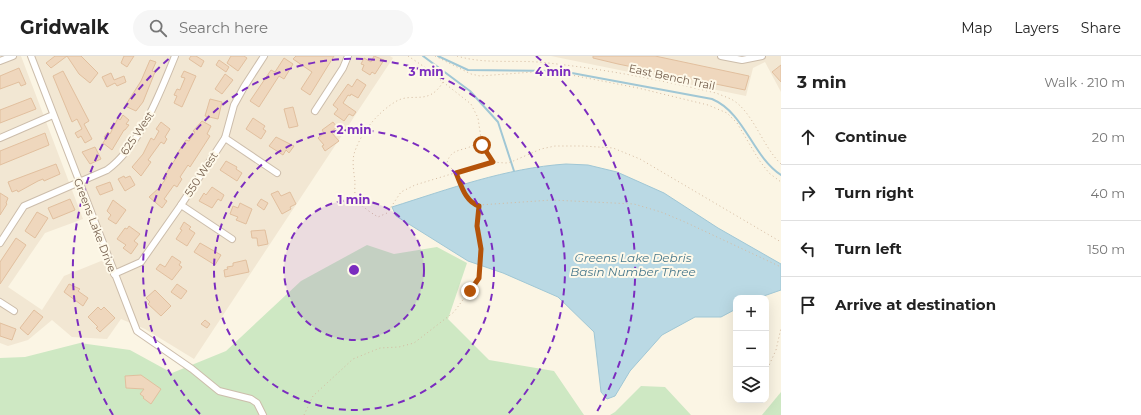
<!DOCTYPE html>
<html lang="en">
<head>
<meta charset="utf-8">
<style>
	:root { --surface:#fff; --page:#f6f6f6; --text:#222; --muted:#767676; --line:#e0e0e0 }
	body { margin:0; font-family:Montserrat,sans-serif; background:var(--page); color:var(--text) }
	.controls { position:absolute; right:12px; bottom:12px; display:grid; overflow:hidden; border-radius:8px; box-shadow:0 4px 16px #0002 }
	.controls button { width:36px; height:36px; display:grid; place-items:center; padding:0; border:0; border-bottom:1px solid var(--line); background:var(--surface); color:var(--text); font:20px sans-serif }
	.stop { position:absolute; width:12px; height:12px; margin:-9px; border:3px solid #b45309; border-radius:50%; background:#fff }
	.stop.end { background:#b45309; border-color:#fff; box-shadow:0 1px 4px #0008 }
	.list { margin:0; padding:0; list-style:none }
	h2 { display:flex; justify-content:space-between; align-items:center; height:52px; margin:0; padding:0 16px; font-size:17px }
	h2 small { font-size:13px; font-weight:400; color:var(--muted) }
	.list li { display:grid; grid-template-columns:26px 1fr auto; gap:12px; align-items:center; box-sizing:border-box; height:56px; padding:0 16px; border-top:1px solid var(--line) }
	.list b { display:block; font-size:15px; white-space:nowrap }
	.list em { font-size:13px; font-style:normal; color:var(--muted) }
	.icon { flex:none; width:22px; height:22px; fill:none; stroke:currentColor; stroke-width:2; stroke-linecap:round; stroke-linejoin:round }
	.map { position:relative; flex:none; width:781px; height:359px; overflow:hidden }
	header { display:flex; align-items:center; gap:24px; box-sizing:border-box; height:56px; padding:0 20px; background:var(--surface); border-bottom:1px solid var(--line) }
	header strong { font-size:19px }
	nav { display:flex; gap:22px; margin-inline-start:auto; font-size:14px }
	.search { width:280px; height:36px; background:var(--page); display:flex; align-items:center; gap:10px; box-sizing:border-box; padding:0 14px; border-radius:22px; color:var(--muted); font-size:15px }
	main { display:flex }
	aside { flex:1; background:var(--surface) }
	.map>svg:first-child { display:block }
	.residential { fill:#f2e7d3 }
	.green { fill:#cee8c3 }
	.water { fill:#bad9e4; stroke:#a0c7d5 }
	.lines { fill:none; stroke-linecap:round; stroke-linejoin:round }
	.stream { stroke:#a0c7d5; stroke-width:2 }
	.building { fill:#efd7bd; stroke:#e1bf9e }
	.minor-casing { stroke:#ccbdab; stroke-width:8 }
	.path { stroke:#d4baa0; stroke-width:1; stroke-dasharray:1 3; stroke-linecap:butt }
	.minor { stroke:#fff; stroke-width:6 }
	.route { stroke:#b45309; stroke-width:5 }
	.ring { fill:none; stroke:#7b2cbf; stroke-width:2; stroke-dasharray:7 5 }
	.labels { text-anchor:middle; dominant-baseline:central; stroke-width:4; stroke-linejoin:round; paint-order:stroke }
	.street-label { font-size:11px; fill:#735d4b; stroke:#fef9ea }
	.water-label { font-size:12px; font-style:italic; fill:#49798c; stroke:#fef9ea }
	.centre { fill:#7b2cbf; stroke:#fef9ea; stroke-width:2 }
	.ring-label { font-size:12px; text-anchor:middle; font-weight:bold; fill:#7b2cbf; stroke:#fef9ea; stroke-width:4; stroke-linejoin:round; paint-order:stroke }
</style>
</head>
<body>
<header>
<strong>Gridwalk</strong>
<div class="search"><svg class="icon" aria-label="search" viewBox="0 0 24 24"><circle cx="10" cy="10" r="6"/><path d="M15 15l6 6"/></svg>Search here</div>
<nav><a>Map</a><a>Layers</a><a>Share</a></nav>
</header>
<main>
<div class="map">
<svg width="781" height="359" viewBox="0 0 781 359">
	<rect width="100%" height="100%" fill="#fbf5e4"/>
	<!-- residential -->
	<g class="residential">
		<path d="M0,0h21l62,163 -38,14 -37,54 34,23 22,-34 42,-17 -76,-203h360l3,2 -199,301 -49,-30 -24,-10 -14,20 -35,-2 -20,-17 -24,20 -20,6 -8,-3z"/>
		<path d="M551,0h230v36l-16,-30 -12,6 -7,28z"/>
	</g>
	<!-- green -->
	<g class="green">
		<path d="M367,189l27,9 43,-7 30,16 -19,56 41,41 65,11 30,44h-584v-57l25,-1 55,-14 50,7 42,23 54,-22 75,-70z"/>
		<path d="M641,330l24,1 26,28h-81l5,-3z"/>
		<path d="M781,336v23h-19z"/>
	</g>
	<!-- water -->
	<path class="water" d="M566,108l22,1 29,7 47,21 54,35 63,36v26l-23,8h-22v11l-15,8h-26l-33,18 -32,36 -15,25 -8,3 -6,-7 -7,-60 -36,-35 -55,-24 -35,-12 -72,-45 -4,-9c57,-18 114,-39 174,-43z"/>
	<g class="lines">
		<!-- stream -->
		<g class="stream">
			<path d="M423,0l47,35 28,31 16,49"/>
			<path d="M438,0l30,14 93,1 151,28c33,14 40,57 69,76"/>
		</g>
	</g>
	<!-- building -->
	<g class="building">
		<path d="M55,0h26l17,17 -8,10 -11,-9 -12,-18 -16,12 -5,-5z"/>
		<path d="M124,0h10l-7,11 -6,-4z"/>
		<path d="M191,0h5l8,5 -3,6 -12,-8z"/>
		<path d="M231,0h13l3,2 -9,13 -11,-8z"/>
		<path d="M296,0h38l-24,39 -9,-6 11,-17 -19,-13z"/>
		<path d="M374,0l10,4 -9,14 -3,-2 -2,3 -8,-5 2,-5 -3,-1 3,-6 7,4z"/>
		<path d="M593,0h62l94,20 -4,14 -127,-26 -25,-6z"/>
		<path d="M284,2l9,6 -9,15 -5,-3 -20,31 -9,-6 21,-31 4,2z"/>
		<path d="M150,4l6,2 -4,9 3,1 -12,30 -7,9 -11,-5 16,-25z"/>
		<path d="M219,4l10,7 -3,5 -10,-7z"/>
		<path d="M781,9v17l-9,-10z"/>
		<path d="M19,12l7,16 -5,2 -2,-4 -19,7v-13z"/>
		<path d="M63,15l26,50 -5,3 8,15 -7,4 -4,-7 -3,2 -3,-5 7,-4 -5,-10 -5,3 -19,-46z"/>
		<path d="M184,15l12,5 -14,31 -8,-4 3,-7 -3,-1 3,-6 3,1 5,-12 -4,-1z"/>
		<path d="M111,17l3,7 10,-4 2,6 -9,4 -2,-3 -8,4 -5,-10z"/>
		<path d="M225,18l8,6 -11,14 -7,-5z"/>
		<path d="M357,23l9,6 -8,13 -7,-4 -1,2 -2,-1 -5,8 13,9 -3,4 -4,-2 -5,7 -10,-7 4,-5 -5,-4 15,-21 4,3z"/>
		<path d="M31,42l5,11 -36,14v-13z"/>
		<path d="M210,43l12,3 -4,17 -13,-3z"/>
		<path d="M293,51l5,19 -9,2 -5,-19z"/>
		<path d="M123,59l6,5 -3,4 3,1 -4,5h-1l-12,20 -9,-7 3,-5 -2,-1 4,-5 2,2 8,-16 2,2z"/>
		<path d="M253,62l12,8 -2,3 3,2 -5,8 -15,-10z"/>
		<path d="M202,65l9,5 -4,8 3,2 -20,31 -2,-2 -8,12 2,2 -5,8 -3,-2 -10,14 3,2 -5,7 -13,-11 11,-10 7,-10 -2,-2 13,-20 -1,-1 9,-14 3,1 6,-9 -2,-1z"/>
		<path d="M161,66l9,7 -5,8 2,2 -3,5 -3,-2 -13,18 3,2 -10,14 -9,-9 11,-13 8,-16 3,2 5,-9 -3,-2z"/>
		<path d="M333,66l4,5 -6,5 8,9 -14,10 -3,-5 2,-1 -6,-7 6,-5 -2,-3z"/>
		<path d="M45,77l4,12 -49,20v-14z"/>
		<path d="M276,81l18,9 -5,7 -3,-3 -3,5 -14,-9z"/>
		<path d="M95,91l6,12 -11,5 -8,-12z"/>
		<path d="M226,105l11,6 -1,2 6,4 -5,8 -17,-11z"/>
		<path d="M56,108l4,10 -16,7 -1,-2 -5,2 -20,11 -1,-2 -5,2 -4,-10z"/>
		<path d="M124,120l1,2 5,-2 5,9 -10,6 -7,-12z"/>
		<path d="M110,126l3,8 -13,5 -4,-8z"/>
		<path d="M212,131l12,8 -3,6 -3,-2 -6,9 -13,-7 5,-8 2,2z"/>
		<path d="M278,135l3,5 9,-4 6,12 -6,3 1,2 -9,5 -11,-20z"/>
		<path d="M0,137l8,5 -2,5 1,1 -7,11z"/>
		<path d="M70,143l5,11 -22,9 -5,-11z"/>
		<path d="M261,143l7,4 -4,7 -7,-5z"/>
		<path d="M113,144l13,10 -10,14 -8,-5 3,-4 -4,-4z"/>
		<path d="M240,147l12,6 -6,15 -10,-4 2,-3 -8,-3 3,-8 5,2z"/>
		<path d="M37,156l11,6 -13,20 -10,-7z"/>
		<path d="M184,166l7,5 -2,2 6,4 -8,13 -11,-7 6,-9 -2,-1z"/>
		<path d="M129,170l11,8 -6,7 4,3 -7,10 -8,-6 3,-3 -9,-6 8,-11 2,1z"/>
		<path d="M265,174l3,14 -10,2 -1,-8h-5l-1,-7z"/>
		<path d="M16,182l10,7 -26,39v-22z"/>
		<path d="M200,187l21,12 -6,10 -21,-13z"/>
		<path d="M172,200l9,6 -2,3 3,2 -10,13 -16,-11 4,-5 5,3z"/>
		<path d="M246,204l3,12 -24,5 -1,-7 4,-1 -1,-2 6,-1v-3z"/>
		<path d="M69,228l11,5 -2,2 10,7 -5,8 -19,-14z"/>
		<path d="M177,228l10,7 -6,8 -10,-7z"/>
		<path d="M155,234l16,16 -10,10 -13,-12 2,-2 -4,-4z"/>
		<path d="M98,251l3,3 3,-3 11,11 -15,14 -4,-4 2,-1 -10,-10z"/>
		<path d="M34,254l9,7 -15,18 -8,-7z"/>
		<path d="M205,264l5,4 -3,4 -6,-4z"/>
		<path d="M0,267l16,6 -4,11 -12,-4z"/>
		<path d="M141,319l20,14 -10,15 -8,-6 1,-1 -4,-3 4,-5 -18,-1 -1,-12z"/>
	</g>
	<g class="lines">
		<!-- minor casing -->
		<g class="minor-casing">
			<g id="minor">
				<path d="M31,0l106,275 55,38 27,22 32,8 6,4 6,12"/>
				<path d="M721,0l21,4 20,-4"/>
				<path d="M0,5l13,-5"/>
				<path d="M315,55l28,-43 5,-12"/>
				<path d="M0,82l53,-23"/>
				<path d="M225,82l52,35"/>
				<path d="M181,149l51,34"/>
				<path d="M0,187l24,-37 83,-36c33,-24 53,-77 68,-114"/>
				<path d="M114,218l27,-12 40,-57 44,-67 9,-33 10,-18 20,-31"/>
				<path d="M0,246l14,9"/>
			</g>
		</g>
		<!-- path -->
		<g class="path">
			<path d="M408,0l21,14 14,12c-15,25 -31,9 -48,20 -18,11 -35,32 -41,52 -2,9 0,19 1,28 0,4 -1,11 1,15 4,9 14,15 22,20l9,-4 14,-21 14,-7 76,-23 15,1 5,-1 30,-13 14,-3h28l30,2 27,11 141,83"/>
			<path d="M435,0l36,18 9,2 53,-4 28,1 77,15 70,17 19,8 10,10 22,37 10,13 12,9"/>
			<path d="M457,0c30,9 60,3 91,7 56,6 113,17 168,30 5,2 10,4 15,6 22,12 31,47 50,65"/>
			<path d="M443,26l28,22 7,14 4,27 11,17"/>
			<path d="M481,80c-2,2 -4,7 -6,8 -11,8 -24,3 -28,19 3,5 8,8 10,12 6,11 8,27 22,30l73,-5 82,4 27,8 24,10 96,45"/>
			<path d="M766,316l10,-22 5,-22"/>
			<path d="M304,359l9,-19 40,-37 27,-11 19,-1 15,-4 40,-31 25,-34 2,-29 -4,-23 2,-20"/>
		</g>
		<!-- minor -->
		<use href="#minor" class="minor"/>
	</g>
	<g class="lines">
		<!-- route -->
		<path class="route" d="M470,235l9,-13 2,-29 -4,-23 2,-20c-14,-4 -18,-22 -23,-33l37,-11 -11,-17"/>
	</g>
	<!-- distance rings -->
	<circle cx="354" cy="214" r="70" fill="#7b2cbf" fill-opacity=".12"/>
	<g class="ring">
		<circle cx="354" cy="214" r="70"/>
		<circle cx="354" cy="214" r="140"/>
		<path d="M200 358A211 211 0 1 1 508 358"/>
		<path d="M113 359A281 281 0 0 1 172 0M536 0A281 281 0 0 1 595 359"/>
	</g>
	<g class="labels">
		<!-- street labels -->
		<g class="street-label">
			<text transform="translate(672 21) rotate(12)">East Bench Trail</text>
			<text transform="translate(137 77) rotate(-56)">625 West</text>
			<text transform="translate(201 118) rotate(-57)">550 West</text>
			<text transform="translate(95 169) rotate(69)">Greens Lake Drive</text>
		</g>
		<!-- water labels -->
		<g class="water-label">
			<text x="633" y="201">Greens Lake Debris<tspan x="633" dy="14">Basin Number Three</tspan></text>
		</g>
	</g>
	<circle cx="354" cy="214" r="6" class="centre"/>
	<g class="ring-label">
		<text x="553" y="20">4 min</text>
		<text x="426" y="20">3 min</text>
		<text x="354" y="78">2 min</text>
		<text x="354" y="148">1 min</text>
	</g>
</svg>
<div class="controls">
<button>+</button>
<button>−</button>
<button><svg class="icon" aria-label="layers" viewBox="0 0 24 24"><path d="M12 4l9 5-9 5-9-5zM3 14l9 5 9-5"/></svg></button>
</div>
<div class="stop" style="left:482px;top:89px"></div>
<div class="stop end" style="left:470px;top:235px"></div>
</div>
<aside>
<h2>3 min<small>Walk · 210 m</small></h2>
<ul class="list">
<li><svg class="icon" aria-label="ahead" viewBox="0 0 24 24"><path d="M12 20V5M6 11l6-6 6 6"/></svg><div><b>Continue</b></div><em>20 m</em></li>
<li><svg class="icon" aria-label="right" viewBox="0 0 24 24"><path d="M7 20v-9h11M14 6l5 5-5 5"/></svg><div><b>Turn right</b></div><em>40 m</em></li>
<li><svg class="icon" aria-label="left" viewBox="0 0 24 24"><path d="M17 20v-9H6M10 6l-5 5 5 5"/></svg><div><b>Turn left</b></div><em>150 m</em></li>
<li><svg class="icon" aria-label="arrive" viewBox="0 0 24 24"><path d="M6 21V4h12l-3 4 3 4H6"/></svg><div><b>Arrive at destination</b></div></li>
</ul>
</aside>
</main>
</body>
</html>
